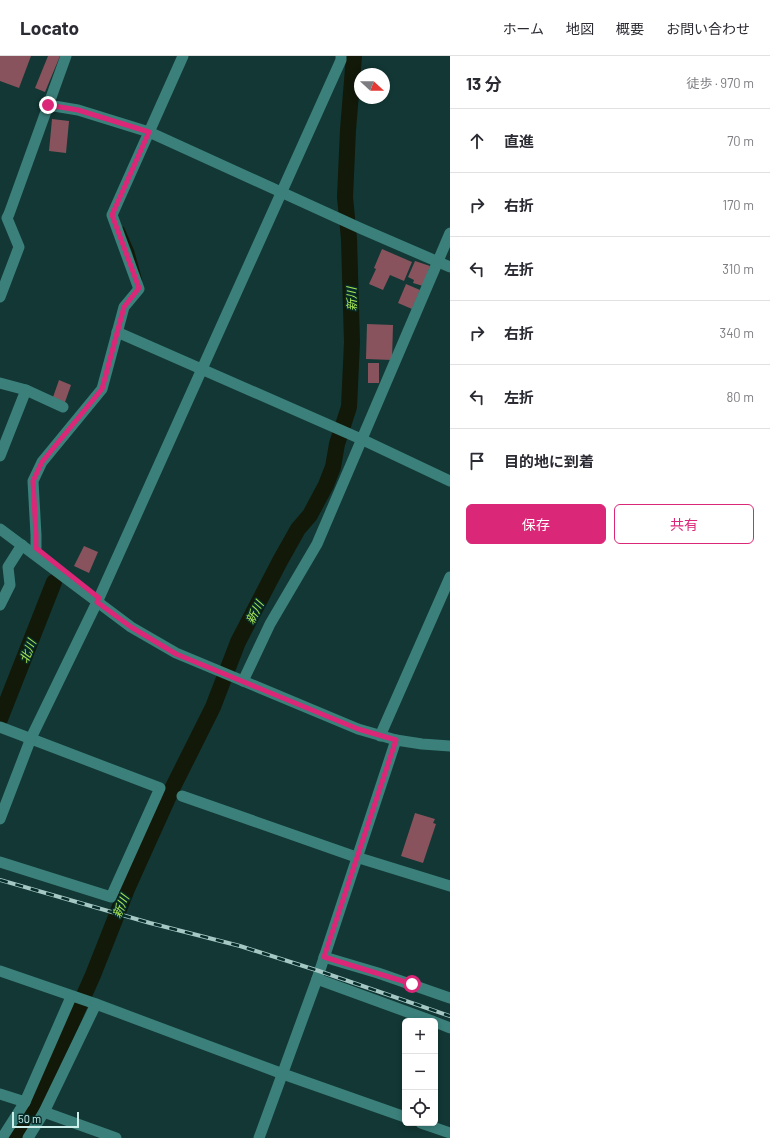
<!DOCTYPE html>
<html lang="ja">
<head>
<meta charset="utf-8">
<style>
	:root { --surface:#fff; --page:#f2f2f3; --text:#2b2b33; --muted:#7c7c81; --line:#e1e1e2; --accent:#db2777 }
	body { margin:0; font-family:Barlow,"Noto Sans JP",sans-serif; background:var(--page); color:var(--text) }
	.controls { position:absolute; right:12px; bottom:12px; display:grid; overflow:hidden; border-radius:6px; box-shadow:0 2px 6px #0003 }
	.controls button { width:36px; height:36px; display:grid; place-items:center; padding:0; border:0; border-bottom:1px solid var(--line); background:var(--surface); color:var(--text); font:20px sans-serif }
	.compass { position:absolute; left:354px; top:12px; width:36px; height:36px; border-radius:50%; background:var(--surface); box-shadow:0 2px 6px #0003; rotate:111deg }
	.scale { position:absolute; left:12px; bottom:10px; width:67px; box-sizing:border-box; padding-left:4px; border:2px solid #cceeea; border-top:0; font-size:11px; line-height:14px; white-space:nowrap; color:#cceeea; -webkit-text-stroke:3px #062d2a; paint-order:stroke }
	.stop { position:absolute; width:12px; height:12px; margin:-9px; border:3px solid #db2777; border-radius:50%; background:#fff }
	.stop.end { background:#db2777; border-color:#fff; box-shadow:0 1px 4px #0008 }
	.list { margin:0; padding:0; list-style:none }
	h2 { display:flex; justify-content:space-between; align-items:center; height:52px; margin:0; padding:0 16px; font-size:17px }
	h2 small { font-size:13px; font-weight:400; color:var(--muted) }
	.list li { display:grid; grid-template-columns:26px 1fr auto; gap:12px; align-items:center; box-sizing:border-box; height:64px; padding:0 16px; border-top:1px solid var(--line) }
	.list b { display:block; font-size:15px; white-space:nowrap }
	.list em { font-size:13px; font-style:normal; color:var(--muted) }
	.actions { display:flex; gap:8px; padding:12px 16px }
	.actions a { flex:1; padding:9px 0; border:1px solid var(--accent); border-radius:6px; text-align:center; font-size:14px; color:var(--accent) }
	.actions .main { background:var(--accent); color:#fff }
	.icon { flex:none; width:22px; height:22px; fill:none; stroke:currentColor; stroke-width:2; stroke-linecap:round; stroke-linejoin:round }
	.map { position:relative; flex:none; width:450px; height:1082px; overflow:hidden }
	header { display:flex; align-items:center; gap:24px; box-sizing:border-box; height:56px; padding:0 20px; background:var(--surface); border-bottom:1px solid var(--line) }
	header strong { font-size:19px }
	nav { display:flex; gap:22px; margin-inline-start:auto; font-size:14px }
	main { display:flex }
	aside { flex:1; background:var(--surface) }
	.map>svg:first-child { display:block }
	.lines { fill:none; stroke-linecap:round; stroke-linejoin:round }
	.stream { stroke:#121909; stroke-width:2.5 }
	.river { stroke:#121909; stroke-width:16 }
	.building { fill:#88535d }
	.minor { stroke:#3b807b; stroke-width:11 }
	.rail-casing { stroke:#a6c8c5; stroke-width:4 }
	.rail { stroke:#062d2a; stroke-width:2.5; stroke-dasharray:8; stroke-linecap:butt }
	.route { stroke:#db2777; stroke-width:5 }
	.labels { text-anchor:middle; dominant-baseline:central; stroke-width:3; stroke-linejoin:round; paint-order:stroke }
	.water-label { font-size:12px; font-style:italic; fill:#aae551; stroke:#062d2a }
</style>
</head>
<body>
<header>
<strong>Locato</strong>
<nav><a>ホーム</a><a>地図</a><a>概要</a><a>お問い合わせ</a></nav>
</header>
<main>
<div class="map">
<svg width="450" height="1082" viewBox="0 0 450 1082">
	<rect width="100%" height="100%" fill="#123734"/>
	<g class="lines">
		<!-- stream -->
		<path class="stream" d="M123,172l10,23 8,29"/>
		<!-- river -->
		<g class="river">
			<path d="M0,663l54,-137"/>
			<path d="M14,1082l20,-32 31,-68 28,-63 34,-86 46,-102 40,-80 25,-65 42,-81 18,-32 12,-14 16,-30 7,-18 4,-23 12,-37 3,-65 -3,-103 -4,-42 3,-67 6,-74"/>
		</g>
	</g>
	<!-- building -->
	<g class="building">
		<path d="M0,0h31l-12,32 -19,-7z"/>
		<path d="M48,0h12l-15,36 -10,-4z"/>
		<path d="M52,63l17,2 -3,32 -17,-2z"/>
		<path d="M382,193l30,13 -8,19 -14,-6 -7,15 -14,-6 7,-15 -2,-1z"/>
		<path d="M415,205l15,5 -7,20 -10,-3 1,-3 -6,-3z"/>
		<path d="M406,228l14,6 -8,19 -14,-6z"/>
		<path d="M367,268l26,1 -1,35 -26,-1z"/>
		<rect x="368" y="307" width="11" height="20"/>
		<path d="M59,324l12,5 -7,20 -12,-5z"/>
		<path d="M84,490l14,6 -9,21 -15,-7z"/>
		<path d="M415,757l20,6 -2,4 3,1 -13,39 -22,-7z"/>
	</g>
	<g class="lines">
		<!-- minor -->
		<g class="minor">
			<path d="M48,49l30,5 71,22 213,97 88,38"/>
			<path d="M0,241l19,-50 -12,-29 2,-4 57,-158"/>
			<path d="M117,276l244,107 89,42"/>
			<path d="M0,327l26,7 37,17"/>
			<path d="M0,400l26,-66"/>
			<path d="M0,473l131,98 45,26 182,76 38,11 26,4 28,2"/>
			<path d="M33,497l3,-5v-13l-3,-54 9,-19 60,-73 22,-82 15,-18 -27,-74 71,-159"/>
			<path d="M0,549l10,-20 -2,-18 14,-22"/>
			<path d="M243,625l27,-57 47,-80 133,-311"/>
			<path d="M0,671l160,61 -49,109 -111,-35"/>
			<path d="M380,680l70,-159"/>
			<path d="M182,740l174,61 94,29"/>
			<path d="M0,763l31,-81 68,-140 242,-538v-4"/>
			<path d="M324,901l54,16 72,25"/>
			<path d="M0,915l96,33 187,70 122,43"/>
			<path d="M317,923l115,42"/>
			<path d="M435,966l15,6"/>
			<path d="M0,1038l25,8"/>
			<path d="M44,1056l72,26"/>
			<path d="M421,1067l29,10"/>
			<path d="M2,1082l23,-36 46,-105"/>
			<path d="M28,1082l16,-26 52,-108"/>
			<path d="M259,1082l58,-159 79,-239"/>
		</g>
		<!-- rail casing -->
		<g class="rail-casing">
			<path id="rail" d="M0,824l150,43 90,23 79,25 131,45"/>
		</g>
		<!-- rail -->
		<use href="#rail" class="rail"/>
	</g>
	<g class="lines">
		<!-- route -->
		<path class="route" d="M48,49l30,5 71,22 -37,83 27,73 -15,19 -22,82 -60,73 -9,19 3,54v13l63,50 -2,4 34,25 45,27 182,75 38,11 -72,217 88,27"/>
	</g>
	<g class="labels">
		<!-- water labels -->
		<g class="water-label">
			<text transform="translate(351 243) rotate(-91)">新川</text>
			<text transform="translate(254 556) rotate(-63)">新川</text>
			<text transform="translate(27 595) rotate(-68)">北川</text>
			<text transform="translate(120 850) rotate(-67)">新川</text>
		</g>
	</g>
</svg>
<div class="controls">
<button>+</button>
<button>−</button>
<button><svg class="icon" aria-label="locate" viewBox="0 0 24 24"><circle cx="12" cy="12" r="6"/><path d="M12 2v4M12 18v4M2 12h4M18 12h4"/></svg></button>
</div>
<svg class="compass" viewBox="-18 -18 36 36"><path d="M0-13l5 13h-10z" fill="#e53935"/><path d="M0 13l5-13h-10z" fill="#7c7c81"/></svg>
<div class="scale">50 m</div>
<div class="stop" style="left:412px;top:928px"></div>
<div class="stop end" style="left:48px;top:49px"></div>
</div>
<aside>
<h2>13 分<small>徒歩 · 970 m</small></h2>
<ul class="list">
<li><svg class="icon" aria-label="ahead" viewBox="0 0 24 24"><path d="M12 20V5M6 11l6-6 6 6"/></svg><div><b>直進</b></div><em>70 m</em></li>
<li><svg class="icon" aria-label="right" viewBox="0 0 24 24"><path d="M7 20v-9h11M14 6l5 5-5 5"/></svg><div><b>右折</b></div><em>170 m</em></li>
<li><svg class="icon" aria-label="left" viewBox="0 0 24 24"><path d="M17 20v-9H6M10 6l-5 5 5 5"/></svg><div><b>左折</b></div><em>310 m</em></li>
<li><svg class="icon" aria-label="right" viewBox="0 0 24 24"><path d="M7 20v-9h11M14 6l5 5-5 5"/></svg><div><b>右折</b></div><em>340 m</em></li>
<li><svg class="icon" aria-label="left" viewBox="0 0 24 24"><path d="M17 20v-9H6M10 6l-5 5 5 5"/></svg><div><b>左折</b></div><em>80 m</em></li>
<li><svg class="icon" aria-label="arrive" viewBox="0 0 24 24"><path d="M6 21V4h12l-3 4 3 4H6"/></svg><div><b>目的地に到着</b></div></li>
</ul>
<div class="actions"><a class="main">保存</a><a>共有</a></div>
</aside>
</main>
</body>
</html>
